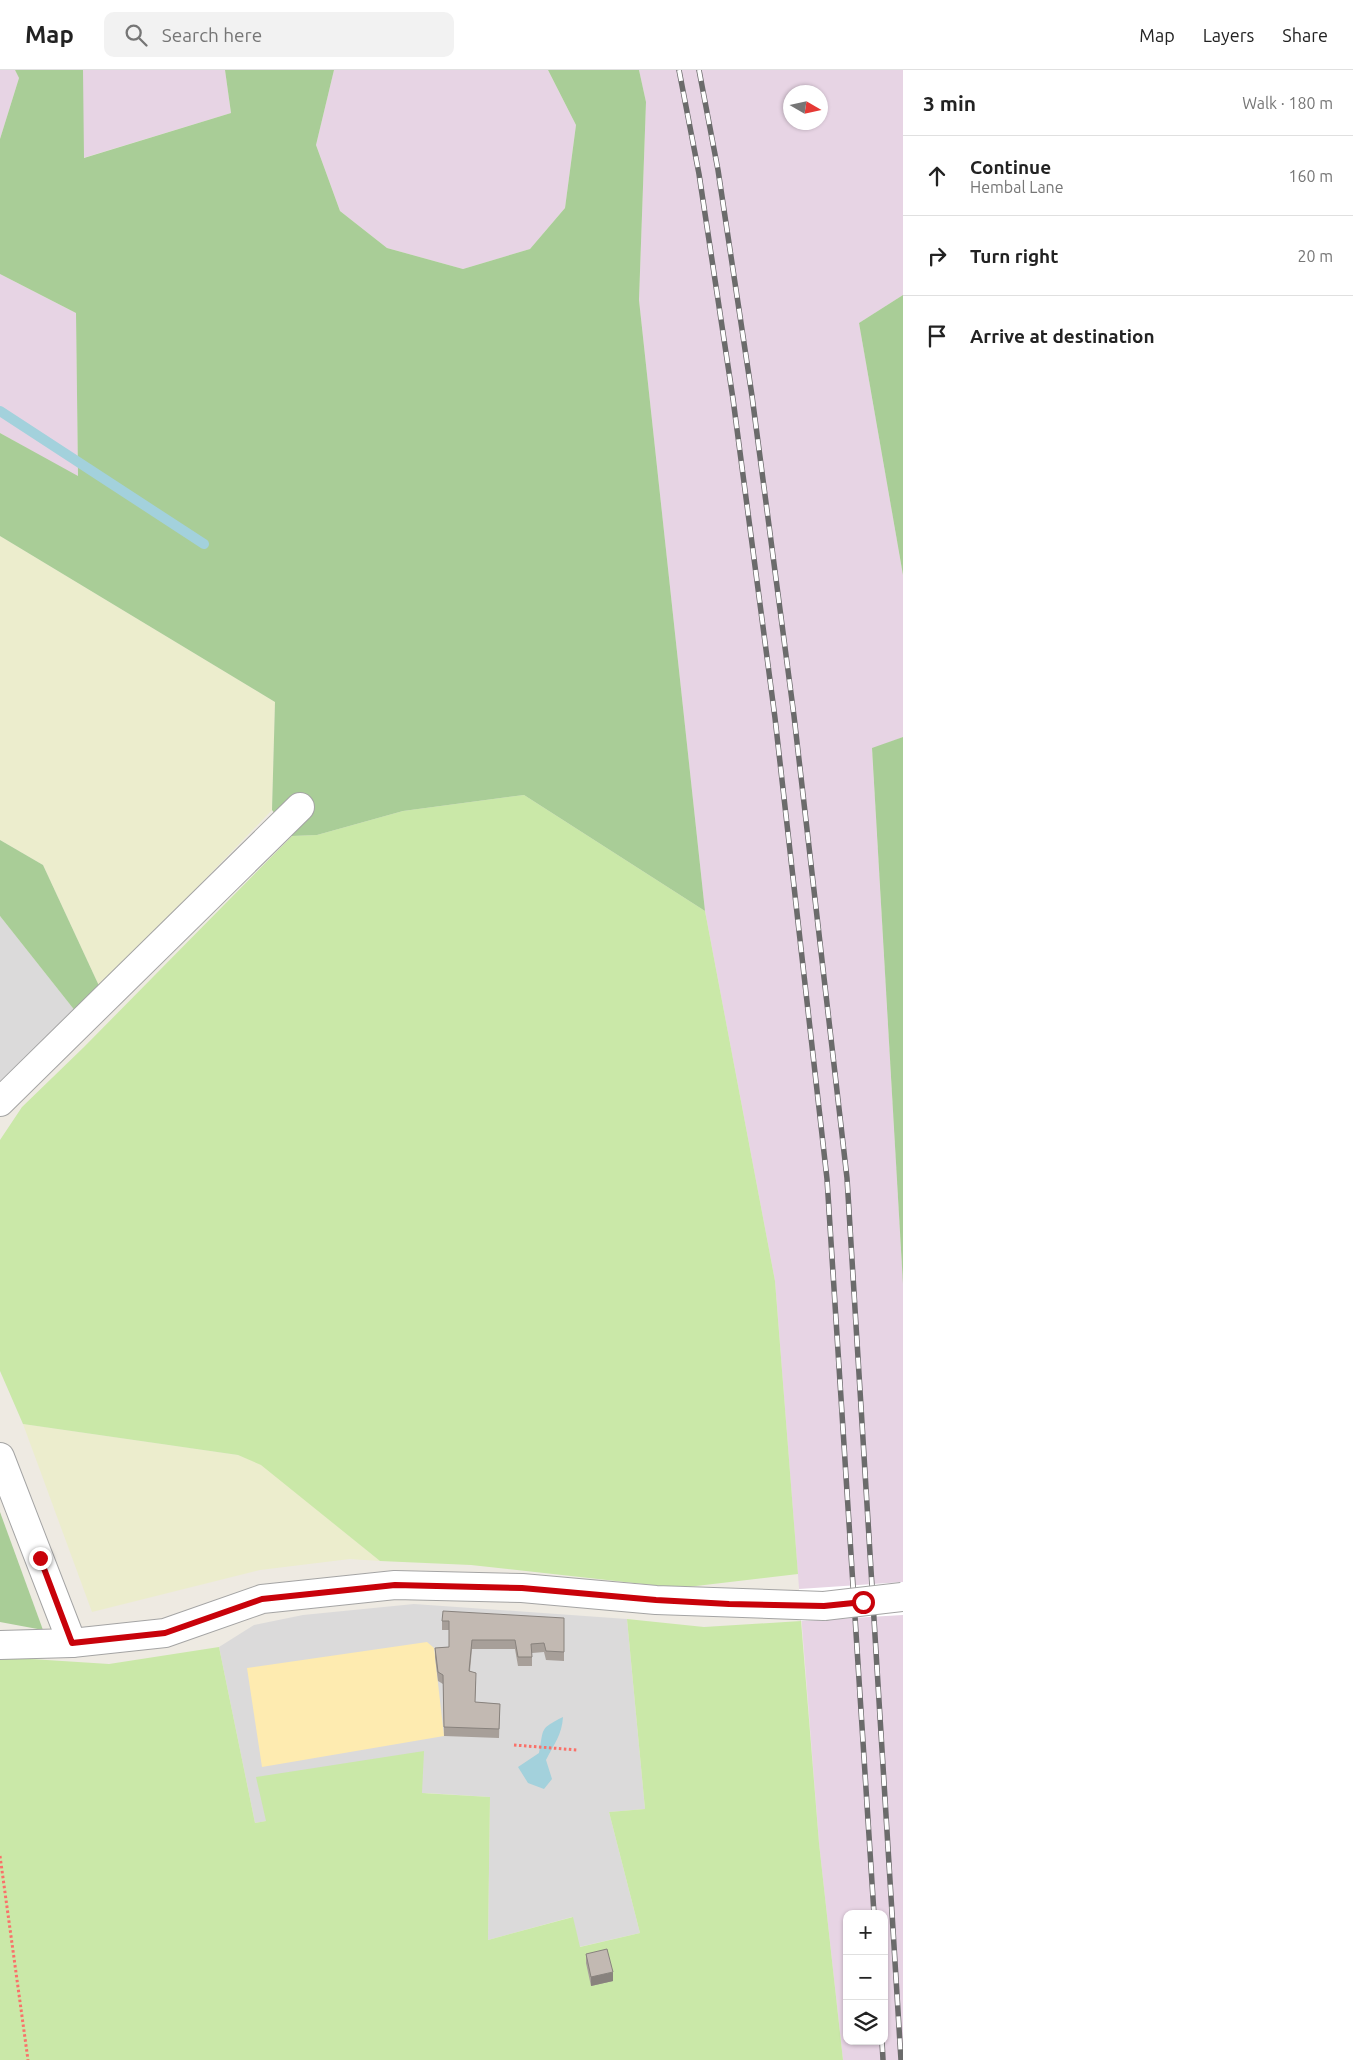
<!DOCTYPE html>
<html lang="en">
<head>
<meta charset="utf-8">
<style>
	:root { --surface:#fff; --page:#f2f2f2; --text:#222; --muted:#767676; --line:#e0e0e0 }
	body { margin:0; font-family:Ubuntu,sans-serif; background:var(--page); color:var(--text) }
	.controls { position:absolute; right:15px; bottom:15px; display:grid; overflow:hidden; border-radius:10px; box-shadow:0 1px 4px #0004 }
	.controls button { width:45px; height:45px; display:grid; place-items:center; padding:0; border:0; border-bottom:1px solid var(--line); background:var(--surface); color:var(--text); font:25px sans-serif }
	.compass { position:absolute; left:783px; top:15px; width:45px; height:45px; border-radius:50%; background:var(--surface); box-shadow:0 1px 4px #0004; rotate:99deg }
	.stop { position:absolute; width:15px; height:15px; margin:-11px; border:4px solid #c8020a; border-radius:50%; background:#fff }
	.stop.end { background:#c8020a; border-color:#fff; box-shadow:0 1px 5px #0008 }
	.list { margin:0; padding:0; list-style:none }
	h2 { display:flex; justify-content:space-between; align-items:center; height:65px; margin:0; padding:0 20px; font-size:21px }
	h2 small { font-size:16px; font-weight:400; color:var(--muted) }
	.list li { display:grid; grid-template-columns:32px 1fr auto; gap:15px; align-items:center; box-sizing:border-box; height:80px; padding:0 20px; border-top:1px solid var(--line) }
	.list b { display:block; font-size:19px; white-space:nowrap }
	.list p { margin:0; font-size:16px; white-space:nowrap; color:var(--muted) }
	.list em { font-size:16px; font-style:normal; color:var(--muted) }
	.icon { flex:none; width:28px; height:28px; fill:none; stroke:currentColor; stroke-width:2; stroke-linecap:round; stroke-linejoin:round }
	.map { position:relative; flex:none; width:903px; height:1990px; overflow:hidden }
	header { display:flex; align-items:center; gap:30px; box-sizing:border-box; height:70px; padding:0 25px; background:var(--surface); border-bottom:1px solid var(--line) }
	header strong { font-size:24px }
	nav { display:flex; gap:28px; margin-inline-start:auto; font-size:18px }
	.search { width:350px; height:45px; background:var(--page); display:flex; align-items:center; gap:12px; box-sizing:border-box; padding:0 18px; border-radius:10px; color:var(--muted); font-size:19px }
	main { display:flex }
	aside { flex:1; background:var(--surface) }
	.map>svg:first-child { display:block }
	.residential { fill:#dbdada }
	.industrial { fill:#e7d4e4; fill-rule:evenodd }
	.farmland { fill:#ecedcd }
	.grass { fill:#cae8a8 }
	.forest { fill:#a9cd97 }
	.sand { fill:#feebb0 }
	.water { fill:#a3d1dc }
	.pier { fill:#fff }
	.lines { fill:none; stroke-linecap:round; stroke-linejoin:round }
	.stream { stroke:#a3d1dc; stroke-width:10 }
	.minor-casing { stroke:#a4a4a4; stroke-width:30 }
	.path { stroke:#f97169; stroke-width:3; stroke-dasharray:2.5 2.5; stroke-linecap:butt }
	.minor { stroke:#fff; stroke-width:28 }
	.rail-casing { stroke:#6b6b6b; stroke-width:5.5 }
	.rail { stroke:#fff; stroke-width:4; stroke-dasharray:11; stroke-linecap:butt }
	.minor-bridge-casing { stroke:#a4a4a4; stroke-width:30; stroke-linecap:butt }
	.minor-bridge { stroke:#fff; stroke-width:28 }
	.wall { fill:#a79f99 }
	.shaded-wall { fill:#88827d }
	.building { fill:#c2b9b2; stroke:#88827d }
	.route { stroke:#c8020a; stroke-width:6 }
</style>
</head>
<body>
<header>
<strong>Map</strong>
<div class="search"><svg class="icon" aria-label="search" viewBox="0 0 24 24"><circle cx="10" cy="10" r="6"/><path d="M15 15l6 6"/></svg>Search here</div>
<nav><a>Map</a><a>Layers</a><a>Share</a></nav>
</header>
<main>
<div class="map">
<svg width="903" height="1990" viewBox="0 0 903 1990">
	<rect width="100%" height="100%" fill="#eeeae2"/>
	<!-- residential -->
	<g class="residential">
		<path d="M0,846l76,96 -76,81z"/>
		<path d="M414,1534l213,15 18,190 -36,3 31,121 -61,14 -7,-30 -84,23 2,-143 -63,-4 -172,30 -36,-176 35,-22 49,-10z"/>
	</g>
	<!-- industrial -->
	<g class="industrial">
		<path d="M0,0h15l4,8 -19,61z"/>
		<path d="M83,0h142l6,43 -148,45z"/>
		<path d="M334,0h214l28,55 -11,83 -35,41 -67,20 -76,-21 -47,-37 -24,-66z"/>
		<path d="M639,0h264v225l-44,28 44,252v162l-31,12 31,535v776h-60l-24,-217 -44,-562 -70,-370 -66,-611 7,-198zM791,22h30v30h-30zM847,1844h37v127h-37z"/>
		<path d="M0,204l76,39 2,164 -78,-44z"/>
	</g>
	<!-- farmland -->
	<g class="farmland">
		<path d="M0,466l275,166 -3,108 -172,178 -57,-123 -43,-25z"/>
		<path d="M23,1354l215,31 23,9 119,97 -30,-2 -90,11 -168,42z"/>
	</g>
	<!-- grass -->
	<g class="grass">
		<path d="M524,725l181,116 70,370 23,293 -119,14 -208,-23 -91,-4 -119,-96 -23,-10 -215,-31 -23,-53v-231l22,-33 62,-60 208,-211 25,-1 86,-24z"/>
		<path d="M627,1549l77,8 97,-6 18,222 24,217h-843v-403l109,7 110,-17 36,176 11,-2 -10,-44 168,-26 -2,42 68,4 -2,143 85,-23 7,30 60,-14 -31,-121 36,-3z"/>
	</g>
	<!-- forest -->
	<g class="forest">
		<path d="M15,0h68l1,88 147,-45 -6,-43h109l-18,75 24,66 47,37 76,21 67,-20 35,-41 11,-83 -28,-55h91l7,32 -7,198 66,611 -181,-116 -121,16 -86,24 -25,1 -20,-26 3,-108 -275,-166v-103l78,43 -2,-163 -76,-39v-135l19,-61z"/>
		<path d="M903,225v280l-44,-252z"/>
		<path d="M903,667v547l-31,-536z"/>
		<path d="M0,770l43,25 57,123 -24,24 -76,-96z"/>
		<path d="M0,1442l43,118 -43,-8z"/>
	</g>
	<!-- sand -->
	<path class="sand" d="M427,1572l7,6 10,88 -182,31 -15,-99z"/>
	<!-- water -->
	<path class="water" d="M563,1647c-1,18 -9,27 -17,43l6,19 -8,10 -16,-6 -10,-16 21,-14c5,-25 0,-24 24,-36z"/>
	<!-- pier -->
	<path class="pier" d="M903,1512v33l-102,6 -2,-32z"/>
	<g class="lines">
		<!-- stream -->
		<path class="stream" d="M0,341l204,133"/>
		<!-- minor casing -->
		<g class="minor-casing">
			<g id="minor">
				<path d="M0,1032l300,-295"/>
				<path d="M0,1387l72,186"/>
				<path d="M0,1575l72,-2 93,-10 97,-34 133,-14 127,3 134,12 168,6"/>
			</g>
		</g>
		<!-- path -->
		<g class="path">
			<path d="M514,1675l63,5"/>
			<path d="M0,1786l28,204"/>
		</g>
		<!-- minor -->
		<use href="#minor" class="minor"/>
		<!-- rail casing -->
		<g class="rail-casing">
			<g id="rail">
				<path d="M679,0l20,104 34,225 42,319 52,461 47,735"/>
				<path d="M699,0l19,100 34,226 42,320 53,462 54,882"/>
				<path d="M882,1971l1,19"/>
			</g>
		</g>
		<!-- rail -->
		<use href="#rail" class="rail"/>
		<!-- minor-bridge casing -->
		<g class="minor-bridge-casing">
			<path id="minor-bridge" d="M824,1536l78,-9"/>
		</g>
		<!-- minor-bridge -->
		<use href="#minor-bridge" class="minor-bridge"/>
	</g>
	<!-- wall -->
	<g class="wall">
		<path d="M564,1548v43l-18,-1 -2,-8 -12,1v13h-14l-3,-17h-43l-2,22 6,11 -1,20 25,2 -1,34 -55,-2 -1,-52 -5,-3 -3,-24v-9l14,-1v-17h-7v-9z"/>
		<path d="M586,1884l27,27 -22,5 -5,-23z"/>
	</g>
	<!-- shaded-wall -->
	<path class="shaded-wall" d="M613,1902v9l-22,5v-9z"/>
	<!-- building -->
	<g class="building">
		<path d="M443,1541l121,7v34l-18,-1 -2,-8 -13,1 1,13h-14l-3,-17h-43l-3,31 7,2 -1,29 25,2 -1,25 -55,-2 -1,-52 -5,-3 -3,-24 14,-1v-26h-7z"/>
		<path d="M607,1879l6,23 -22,5 -5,-23z"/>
	</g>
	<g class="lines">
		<!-- route -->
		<path class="route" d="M40,1488l32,85 93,-10 97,-34 133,-14 127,3 134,12 73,4 95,2 39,-4"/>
	</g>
</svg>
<div class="controls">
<button>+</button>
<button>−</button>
<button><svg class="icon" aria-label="layers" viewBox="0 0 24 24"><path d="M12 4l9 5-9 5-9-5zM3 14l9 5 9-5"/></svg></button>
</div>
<svg class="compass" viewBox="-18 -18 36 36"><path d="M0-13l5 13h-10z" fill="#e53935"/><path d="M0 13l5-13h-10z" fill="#767676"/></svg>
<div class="stop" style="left:863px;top:1532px"></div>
<div class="stop end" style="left:40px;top:1488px"></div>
</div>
<aside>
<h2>3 min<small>Walk · 180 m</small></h2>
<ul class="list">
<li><svg class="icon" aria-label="ahead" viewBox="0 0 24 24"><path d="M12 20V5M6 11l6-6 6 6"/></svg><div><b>Continue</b><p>Hembal Lane</p></div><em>160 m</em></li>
<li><svg class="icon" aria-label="right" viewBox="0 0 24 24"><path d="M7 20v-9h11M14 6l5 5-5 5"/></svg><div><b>Turn right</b></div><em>20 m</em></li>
<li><svg class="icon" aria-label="arrive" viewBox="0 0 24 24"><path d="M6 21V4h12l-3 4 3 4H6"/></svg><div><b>Arrive at destination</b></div></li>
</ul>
</aside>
</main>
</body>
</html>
